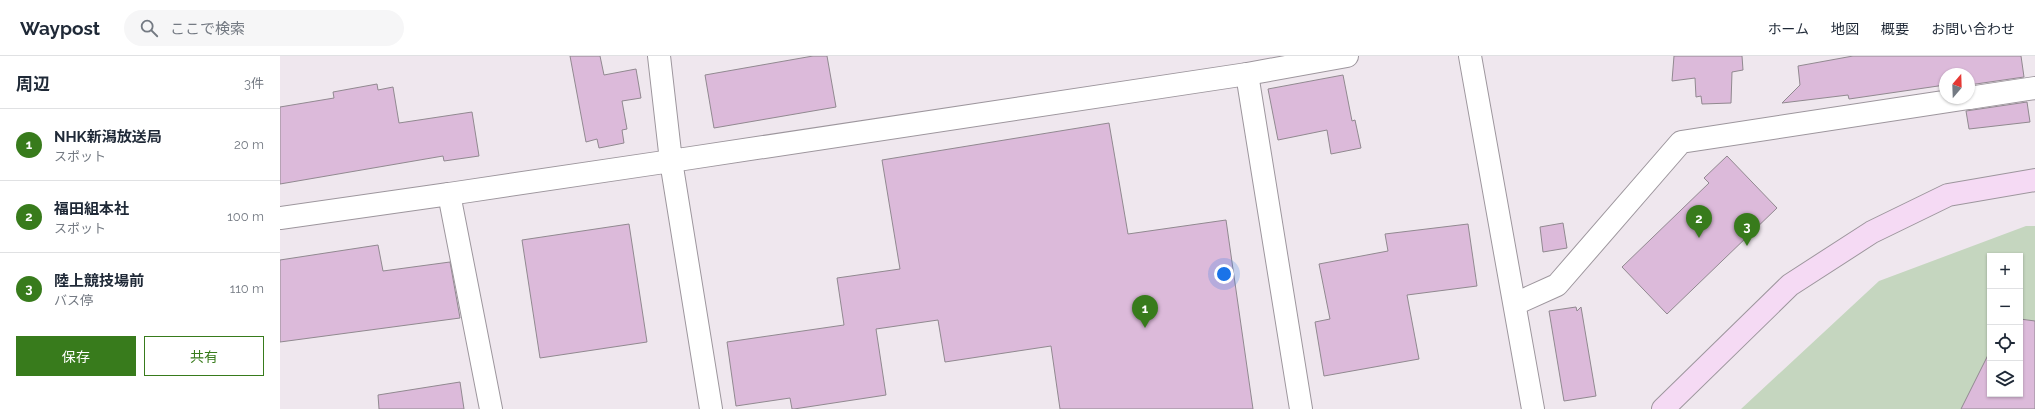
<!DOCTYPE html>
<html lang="ja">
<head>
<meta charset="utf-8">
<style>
	:root { --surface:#fff; --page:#f6f6f7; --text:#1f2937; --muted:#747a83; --line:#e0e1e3; --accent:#387b1c }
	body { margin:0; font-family:Raleway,"Noto Sans JP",sans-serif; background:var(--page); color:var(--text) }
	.controls { position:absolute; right:12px; bottom:12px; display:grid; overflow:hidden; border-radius:0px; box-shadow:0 1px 3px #0004 }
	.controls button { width:36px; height:36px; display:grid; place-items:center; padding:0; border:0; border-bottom:1px solid var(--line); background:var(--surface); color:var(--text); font:20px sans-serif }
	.compass { position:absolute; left:1659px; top:12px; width:36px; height:36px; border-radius:50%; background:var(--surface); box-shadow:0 1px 3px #0004; rotate:19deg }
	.you { position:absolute; left:944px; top:218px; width:14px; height:14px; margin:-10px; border:3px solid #fff; border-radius:50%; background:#1a73e8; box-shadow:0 0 0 6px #1a73e833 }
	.badge { display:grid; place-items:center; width:26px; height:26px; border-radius:50%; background:var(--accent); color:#fff; font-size:13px; font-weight:700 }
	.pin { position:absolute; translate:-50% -33px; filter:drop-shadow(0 1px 2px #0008) }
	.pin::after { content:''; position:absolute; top:21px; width:14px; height:12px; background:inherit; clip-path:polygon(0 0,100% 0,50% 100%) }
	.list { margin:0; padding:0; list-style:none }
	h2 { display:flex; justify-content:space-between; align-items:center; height:52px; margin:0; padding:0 16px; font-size:17px }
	h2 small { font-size:13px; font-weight:400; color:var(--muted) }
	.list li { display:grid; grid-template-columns:26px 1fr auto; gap:12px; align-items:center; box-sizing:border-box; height:72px; padding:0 16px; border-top:1px solid var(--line) }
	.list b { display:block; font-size:15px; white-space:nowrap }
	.list p { margin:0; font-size:13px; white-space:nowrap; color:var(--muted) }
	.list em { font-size:13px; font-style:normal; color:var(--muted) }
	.actions { display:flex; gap:8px; padding:12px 16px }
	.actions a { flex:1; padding:9px 0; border:1px solid var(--accent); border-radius:0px; text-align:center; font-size:14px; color:var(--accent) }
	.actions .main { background:var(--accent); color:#fff }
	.icon { flex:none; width:22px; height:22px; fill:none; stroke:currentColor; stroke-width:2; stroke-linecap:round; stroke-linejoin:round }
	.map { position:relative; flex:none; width:1755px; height:353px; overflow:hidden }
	header { display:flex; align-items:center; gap:24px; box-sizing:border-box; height:56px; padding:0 20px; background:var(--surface); border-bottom:1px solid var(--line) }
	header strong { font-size:19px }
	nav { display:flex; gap:22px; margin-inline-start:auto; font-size:14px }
	.search { width:280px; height:36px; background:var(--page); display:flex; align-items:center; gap:10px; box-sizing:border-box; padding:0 14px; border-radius:22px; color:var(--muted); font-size:15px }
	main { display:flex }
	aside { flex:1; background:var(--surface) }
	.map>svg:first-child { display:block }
	.green { fill:#c5d6bf; fill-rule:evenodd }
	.building { fill:#dcbada; stroke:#918990 }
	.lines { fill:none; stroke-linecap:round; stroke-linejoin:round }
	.street-casing { stroke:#9d969d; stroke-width:24 }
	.secondary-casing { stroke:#9d969d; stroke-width:24 }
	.street { stroke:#fff; stroke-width:22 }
	.secondary { stroke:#f5daf4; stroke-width:22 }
</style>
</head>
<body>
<header>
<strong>Waypost</strong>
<div class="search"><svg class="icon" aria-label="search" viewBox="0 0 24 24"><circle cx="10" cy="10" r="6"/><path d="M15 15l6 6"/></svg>ここで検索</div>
<nav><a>ホーム</a><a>地図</a><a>概要</a><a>お問い合わせ</a></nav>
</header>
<main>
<aside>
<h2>周辺<small>3件</small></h2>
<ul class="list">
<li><span class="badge">1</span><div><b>NHK新潟放送局</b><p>スポット</p></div><em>20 m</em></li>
<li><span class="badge">2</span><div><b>福田組本社</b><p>スポット</p></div><em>100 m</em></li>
<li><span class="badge">3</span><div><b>陸上競技場前</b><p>バス停</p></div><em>110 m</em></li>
</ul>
<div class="actions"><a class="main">保存</a><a>共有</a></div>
</aside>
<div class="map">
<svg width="1755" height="353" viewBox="0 0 1755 353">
	<rect width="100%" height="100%" fill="#efe7ee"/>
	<!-- green -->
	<path class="green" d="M1746,170h9v183h-294l138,-128zM1710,200h30v138h-30z"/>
	<!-- building -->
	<g class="building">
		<path d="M290,0h30l4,19 32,-6 5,29 -19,3 5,28 -5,1 2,13 -25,5 -2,-9 -11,3z"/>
		<path d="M533,0h14l9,51 -122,21 -9,-53z"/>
		<path d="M1394,0h68l1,14 -11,2 -1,31 -29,1 -1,-8 -5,1 -1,-19 -23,3z"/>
		<path d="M1573,0h168l3,21 -55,8v-11h-24v11l-96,14 -1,-4 -66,8 18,-18 -2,-19z"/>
		<path d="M1063,19l9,46 3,-1 6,28 -30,6 -4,-24 -49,10 -10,-51z"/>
		<path d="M97,28l1,6 15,-3 6,36 73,-11 7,44 -35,5 -1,-5 -163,28v-77l54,-9 -1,-6z"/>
		<path d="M1747,46l3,20 -61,7 -3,-18z"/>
		<path d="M829,67l19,111 98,-14 27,189h-193l-9,-63 -106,16 -7,-42 -62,9 10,66 -92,14h-2l-2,-11 -54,8 -9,-64 117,-17 -7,-47 63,-9 -18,-109z"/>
		<path d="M1447,100l50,52 -110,106 -45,-47 87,-84 -5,-5z"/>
		<path d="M1283,167l4,25 -24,4 -3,-25z"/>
		<path d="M349,168l18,118 -107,16 -18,-118z"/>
		<path d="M1188,168l9,62 -70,9 12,64 -95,17 -9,-54 15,-3 -11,-55 69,-13 -3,-17z"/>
		<path d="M98,189l5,26 67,-9 10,56 -180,24v-82z"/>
		<path d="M1296,251l1,4 4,-4 15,89 -32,5 -15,-90z"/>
		<path d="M1740,263l15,2v88h-74l29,-58v43h30z"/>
		<path d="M180,326l4,27h-85l-1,-14z"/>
	</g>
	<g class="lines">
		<!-- street casing -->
		<g class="street-casing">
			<g id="street">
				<path d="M379,0l12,105 576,-87 100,-18"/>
				<path d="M1190,0l63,353"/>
				<path d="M967,18l54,335"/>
				<path d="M1689,42l66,-10"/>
				<path d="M169,138l222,-33 40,248"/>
				<path d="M0,162l169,-24 42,215"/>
				<path d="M1235,248l42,-19 124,-143 288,-44"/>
			</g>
		</g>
		<!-- secondary casing -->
		<g class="secondary-casing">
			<path id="secondary" d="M1383,353l127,-124 82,-53 76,-37 87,-15"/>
		</g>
		<!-- street -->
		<use href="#street" class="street"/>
		<!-- secondary -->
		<use href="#secondary" class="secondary"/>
	</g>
</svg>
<div class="controls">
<button>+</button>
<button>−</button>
<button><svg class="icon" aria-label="locate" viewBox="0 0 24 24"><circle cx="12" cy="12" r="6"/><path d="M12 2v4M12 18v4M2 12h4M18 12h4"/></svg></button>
<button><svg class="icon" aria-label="layers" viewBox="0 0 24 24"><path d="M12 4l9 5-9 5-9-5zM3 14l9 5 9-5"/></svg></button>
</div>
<svg class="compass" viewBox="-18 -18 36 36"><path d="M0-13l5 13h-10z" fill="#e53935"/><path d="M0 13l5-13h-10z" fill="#747a83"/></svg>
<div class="you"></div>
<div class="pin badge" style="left:865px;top:272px">1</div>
<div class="pin badge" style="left:1419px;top:182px">2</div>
<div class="pin badge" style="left:1467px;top:190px">3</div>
</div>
</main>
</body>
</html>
